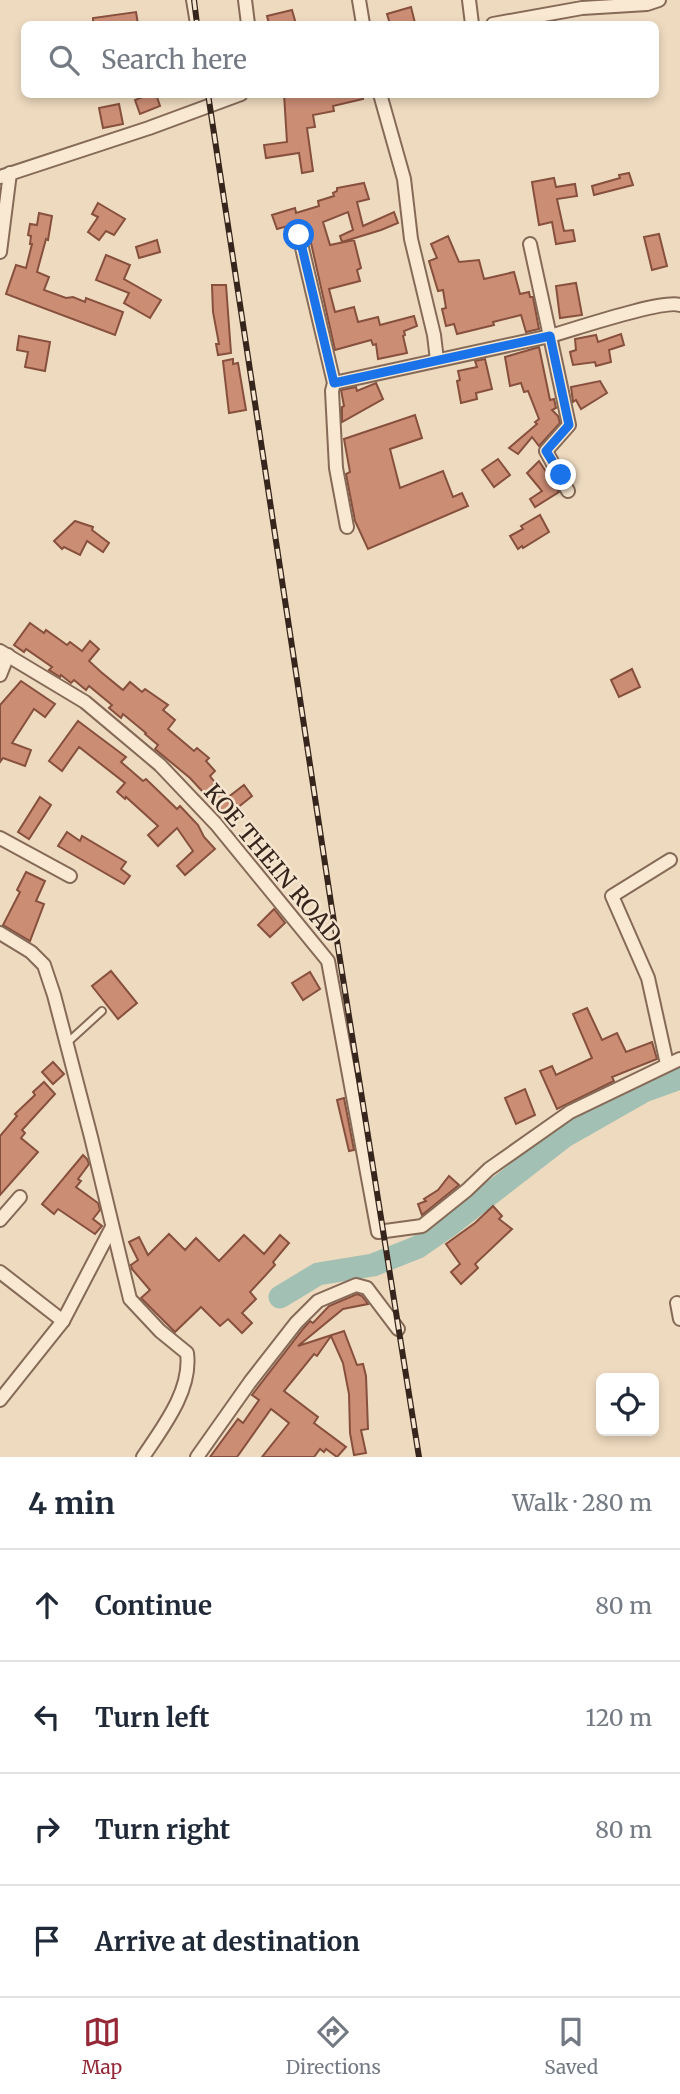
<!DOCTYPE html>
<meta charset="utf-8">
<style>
:root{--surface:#fff;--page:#f6f6f7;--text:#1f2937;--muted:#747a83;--line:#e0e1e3;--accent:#952837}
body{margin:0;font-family:Merriweather,serif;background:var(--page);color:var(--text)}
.controls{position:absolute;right:21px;bottom:21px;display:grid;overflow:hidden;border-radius:10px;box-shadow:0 4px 10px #0003}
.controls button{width:63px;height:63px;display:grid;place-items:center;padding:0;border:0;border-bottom:2px solid var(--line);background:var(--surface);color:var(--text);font:35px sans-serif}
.stop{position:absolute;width:21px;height:21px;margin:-16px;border:5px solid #1a73e8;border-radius:50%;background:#fff}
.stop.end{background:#1a73e8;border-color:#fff;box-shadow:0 2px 7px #0008}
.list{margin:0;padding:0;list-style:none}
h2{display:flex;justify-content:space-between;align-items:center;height:91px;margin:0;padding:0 28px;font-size:30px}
h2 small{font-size:23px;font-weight:400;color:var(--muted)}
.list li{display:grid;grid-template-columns:46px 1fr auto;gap:21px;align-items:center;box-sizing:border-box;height:112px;padding:0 28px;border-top:2px solid var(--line)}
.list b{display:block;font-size:26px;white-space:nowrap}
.list em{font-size:23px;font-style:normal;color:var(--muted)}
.icon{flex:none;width:38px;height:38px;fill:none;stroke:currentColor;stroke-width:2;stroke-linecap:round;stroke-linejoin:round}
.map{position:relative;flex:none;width:680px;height:1457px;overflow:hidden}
.search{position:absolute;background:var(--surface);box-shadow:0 4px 10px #0003;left:21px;right:21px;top:21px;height:77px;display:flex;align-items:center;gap:18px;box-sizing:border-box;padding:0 24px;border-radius:10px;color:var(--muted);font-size:26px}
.sheet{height:539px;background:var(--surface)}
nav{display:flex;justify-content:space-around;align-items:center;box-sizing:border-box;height:98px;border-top:2px solid var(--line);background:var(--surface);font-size:19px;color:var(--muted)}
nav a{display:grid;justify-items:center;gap:4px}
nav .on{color:var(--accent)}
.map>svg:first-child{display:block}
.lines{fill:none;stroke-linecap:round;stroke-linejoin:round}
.river{stroke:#a2c0b3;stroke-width:23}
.building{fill:#cc8d75;stroke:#86503d;stroke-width:2}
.service-casing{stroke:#866a58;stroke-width:10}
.minor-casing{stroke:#866a58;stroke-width:16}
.service{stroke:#f9e8d2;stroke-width:6}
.minor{stroke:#f9e8d2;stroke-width:12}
.rail-casing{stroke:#36251c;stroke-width:6}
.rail{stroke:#f5e5cf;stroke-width:3.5;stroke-dasharray:10;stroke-linecap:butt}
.route{stroke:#1a73e8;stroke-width:9}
.labels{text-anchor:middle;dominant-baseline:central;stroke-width:5;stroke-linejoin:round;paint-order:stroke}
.street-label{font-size:23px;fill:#36251c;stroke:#f5e5cf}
</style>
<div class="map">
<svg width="680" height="1457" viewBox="0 0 680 1457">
<rect width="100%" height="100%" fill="#eedabf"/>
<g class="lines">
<polyline class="river" points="280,1297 318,1274 373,1265 418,1247 451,1224 565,1136 644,1091 680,1078"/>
</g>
<g class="building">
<polygon points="411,7 415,23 390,24 387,14"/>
<polygon points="292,10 296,24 269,24 267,16"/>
<polygon points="136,12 138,24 93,24 93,18"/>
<polygon points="150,94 156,94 160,106 140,114 135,100"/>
<polygon points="284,94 363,94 363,99 333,106 334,111 313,115 315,127 307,128 313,171 302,173 299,153 266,158 264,145 287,142"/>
<polygon points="119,104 123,124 103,128 99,108"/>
<polygon points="629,173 633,185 594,195 592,186 620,178 619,175"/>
<polygon points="554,178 556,187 575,184 577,196 557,199 564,231 573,230 575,241 556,244 552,222 539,225 532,182"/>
<polygon points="364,183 369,199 357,202 363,226 394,212 398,223 381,230 342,242 340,236 353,230 348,212 323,222 330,245 354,240 361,268 357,270 360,281 329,289 335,312 354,307 358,322 378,317 380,325 414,316 417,326 404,331 405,335 403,336 407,353 378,359 376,344 373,345 371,340 335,350 307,225 289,230 288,226 277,229 272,215 295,208 296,213 319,206 318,201 334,196 333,193 337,191 337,188"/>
<polygon points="98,203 125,219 114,235 106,231 99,240 88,232 98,217 92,214"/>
<polygon points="39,213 52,216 48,240 46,239 37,272 49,277 44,290 66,298 73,297 85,302 86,298 123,312 115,335 6,294 16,265 26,268 32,244 30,244 31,236 28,235 30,224 37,225"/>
<polygon points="659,234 667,266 652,270 644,237"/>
<polygon points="448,236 459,262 479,260 484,279 514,272 520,294 529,292 530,297 533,297 539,329 526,332 521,315 493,322 494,325 457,334 454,324 446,326 442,309 446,308 443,290 438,291 429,261 437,258 431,244"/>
<polygon points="157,240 160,252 139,258 136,247"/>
<polygon points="106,255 130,265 124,279 161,300 150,318 124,303 129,293 96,280"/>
<polygon points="576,283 582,315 560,318 556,286"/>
<polygon points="212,285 226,285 231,353 218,355 216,344 219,344 213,312"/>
<polygon points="621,334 624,345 609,350 611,362 596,366 595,362 573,365 570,352 576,350 575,339 596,335 598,342"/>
<polygon points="19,336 50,342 45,371 25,367 28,352 17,350"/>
<polygon points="539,347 550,400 554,399 556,408 552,410 558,416 560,423 539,446 532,437 518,454 509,448 537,424 535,422 539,419 528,391 524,392 521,383 510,386 505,357"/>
<polygon points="233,359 233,364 238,363 246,410 229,413 223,361"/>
<polygon points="485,359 492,389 476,393 477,399 461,403 457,381 460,380 458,371 477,367 475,361"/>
<polygon points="600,381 607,393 581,409 576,400 573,402 571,387"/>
<polygon points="376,383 383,399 342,422 342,407 344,406 341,390 356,387 357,391"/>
<polygon points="415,415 422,438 390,449 400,488 443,471 453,497 462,493 468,506 368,549 355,521 346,474 350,472 344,439"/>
<polygon points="498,459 510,475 494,487 482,470"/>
<polygon points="539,461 559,492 535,507 530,499 542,491 527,473"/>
<polygon points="540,515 549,532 523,548 522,546 518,549 510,536 523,529 521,526"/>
<polygon points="75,521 93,527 92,530 109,543 103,552 87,541 80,555 64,547 62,549 54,541"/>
<polygon points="30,623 44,633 46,630 67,645 70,642 82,651 90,641 99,649 89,661 101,672 123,690 130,682 142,692 145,689 168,705 163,710 175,720 168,729 194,751 197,748 209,758 206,761 215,771 210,776 227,798 244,785 252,796 226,817 190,778 155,749 158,745 145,734 146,733 123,714 121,718 109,708 112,705 89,686 86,690 74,680 71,683 61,675 60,677 49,670 52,667 26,649 24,652 14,645"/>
<polygon points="632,669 640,687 619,697 611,680"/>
<polygon points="21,681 55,704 45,717 34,709 12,743 31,750 25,766 3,758 0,762 0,705"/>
<polygon points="78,721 126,757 121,762 143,781 146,779 177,809 180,806 198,825 204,837 215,849 185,875 177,866 193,851 177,828 158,846 148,835 158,826 126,797 125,799 117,792 125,783 79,747 62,771 49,761"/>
<polygon points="40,797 51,805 29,839 18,832"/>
<polygon points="67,832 80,841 82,836 126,862 121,869 130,876 124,884 58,846"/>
<polygon points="26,872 45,881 36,901 44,904 30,941 3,925 20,892 17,890"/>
<polygon points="274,909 285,923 270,937 258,925"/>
<polygon points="111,971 137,1003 118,1019 92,986"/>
<polygon points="310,972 320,989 303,1000 292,983"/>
<polygon points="587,1008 602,1040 617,1033 626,1052 652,1042 657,1059 612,1077 614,1081 557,1109 540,1071 552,1066 556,1075 592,1058 573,1014"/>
<polygon points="53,1062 64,1074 53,1084 42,1072"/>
<polygon points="44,1082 55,1094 22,1130 25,1133 21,1138 38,1152 0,1195 0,1136 17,1116 15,1114 35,1095 33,1092"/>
<polygon points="525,1089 535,1115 516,1124 505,1098"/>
<polygon points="344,1098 354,1150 349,1151 337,1100"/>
<polygon points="83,1155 87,1159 89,1164 78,1179 81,1181 76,1187 98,1203 100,1210 93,1219 102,1226 95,1234 58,1209 54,1214 42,1204"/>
<polygon points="449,1176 459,1185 422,1215 418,1204 426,1201 424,1199 438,1190"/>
<polygon points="493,1206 502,1216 499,1219 512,1229 475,1264 478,1268 461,1284 451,1272 460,1264 446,1244 475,1223"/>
<polygon points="169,1234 185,1250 196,1238 219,1261 244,1235 264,1254 280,1235 289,1243 273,1262 275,1265 250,1292 256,1299 242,1313 252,1323 242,1333 228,1319 220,1326 201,1307 175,1332 141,1298 150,1290 132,1269 131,1265 138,1260 129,1242 139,1237 148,1255"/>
<polygon points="357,1294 362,1296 368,1304 343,1309 298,1346 344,1331 357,1365 363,1364 366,1376 368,1429 361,1430 366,1453 354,1455 350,1433 349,1394 343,1363 331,1336 317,1356 314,1354 284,1391 318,1417 314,1423 346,1447 337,1457 326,1449 324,1452 320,1449 314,1457 262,1457 289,1423 271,1409 237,1457 210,1457 238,1419 243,1423 259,1400 252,1395 303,1329 310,1321 313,1323 329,1306"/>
</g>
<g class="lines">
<g class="service-casing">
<g id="service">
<polyline points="190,0 194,24"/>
<polyline points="68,1042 102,1011"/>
</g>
</g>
<g class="minor-casing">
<g id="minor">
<polyline points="245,0 248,24"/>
<polyline points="359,0 363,24"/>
<polyline points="469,0 472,24"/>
<polyline points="493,24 582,8 647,4 659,0"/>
<polyline points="380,94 404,179 411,239 434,335 437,360"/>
<polyline points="0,177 149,128 241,94"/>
<polyline points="299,235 334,383 332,391 336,468 347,527"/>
<path d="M530 244 550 336C572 330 663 299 680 305"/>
<polyline points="0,252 10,173"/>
<polyline points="334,383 550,336 569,425 546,451 568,491"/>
<polyline points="0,651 85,702 160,765 216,824 328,961 378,1232 422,1226 467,1190 489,1169 570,1112 680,1059"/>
<polyline points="0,675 8,655"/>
<polyline points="0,838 70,876"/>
<path d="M0 933 31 952 44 965 54 995 91 1137 130 1299 160 1331 187 1353C192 1390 163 1427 143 1457"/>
<polyline points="667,1064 648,978 612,896 670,860"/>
<polyline points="0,1220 20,1197"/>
<polyline points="0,1272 63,1321"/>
<polyline points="677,1303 680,1319"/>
<polyline points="0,1400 63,1321 112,1227"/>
<polyline points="197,1457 250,1382 296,1323 318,1301 356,1285 367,1288 398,1329"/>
</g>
</g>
<use href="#service" class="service"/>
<use href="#minor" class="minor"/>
<g class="rail-casing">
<g id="rail">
<polyline points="194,0 197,24"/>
<polyline points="208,94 331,903 419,1457"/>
</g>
</g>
<use href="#rail" class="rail"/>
</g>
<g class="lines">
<polyline class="route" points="299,235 334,383 550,336 569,425 546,451 561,475"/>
</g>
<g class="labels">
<g class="street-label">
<text transform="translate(273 863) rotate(50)">KOE THEIN ROAD</text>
</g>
</g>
</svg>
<div class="controls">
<button><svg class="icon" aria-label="locate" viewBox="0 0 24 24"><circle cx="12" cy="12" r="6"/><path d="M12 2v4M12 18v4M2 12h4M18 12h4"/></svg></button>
</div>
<div class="stop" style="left:299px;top:235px"></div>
<div class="stop end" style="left:561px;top:475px"></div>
<div class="search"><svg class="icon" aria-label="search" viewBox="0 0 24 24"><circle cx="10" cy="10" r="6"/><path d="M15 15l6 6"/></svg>Search here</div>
</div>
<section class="sheet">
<h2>4 min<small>Walk · 280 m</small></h2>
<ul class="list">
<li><svg class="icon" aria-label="ahead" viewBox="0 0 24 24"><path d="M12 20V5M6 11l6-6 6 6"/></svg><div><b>Continue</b></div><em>80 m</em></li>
<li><svg class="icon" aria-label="left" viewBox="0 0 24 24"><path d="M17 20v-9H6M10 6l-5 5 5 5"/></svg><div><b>Turn left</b></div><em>120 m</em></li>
<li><svg class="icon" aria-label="right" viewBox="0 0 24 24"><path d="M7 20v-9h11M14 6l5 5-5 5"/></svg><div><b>Turn right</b></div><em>80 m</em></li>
<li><svg class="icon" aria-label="arrive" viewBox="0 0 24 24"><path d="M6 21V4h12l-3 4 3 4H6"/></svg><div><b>Arrive at destination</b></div></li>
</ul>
</section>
<nav>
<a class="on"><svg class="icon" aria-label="map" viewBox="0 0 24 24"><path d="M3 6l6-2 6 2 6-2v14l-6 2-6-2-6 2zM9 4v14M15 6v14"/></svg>Map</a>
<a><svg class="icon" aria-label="directions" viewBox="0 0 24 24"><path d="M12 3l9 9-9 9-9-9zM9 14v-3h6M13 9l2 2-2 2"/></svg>Directions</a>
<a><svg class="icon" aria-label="saved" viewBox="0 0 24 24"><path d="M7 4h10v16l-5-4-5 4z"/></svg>Saved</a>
</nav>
